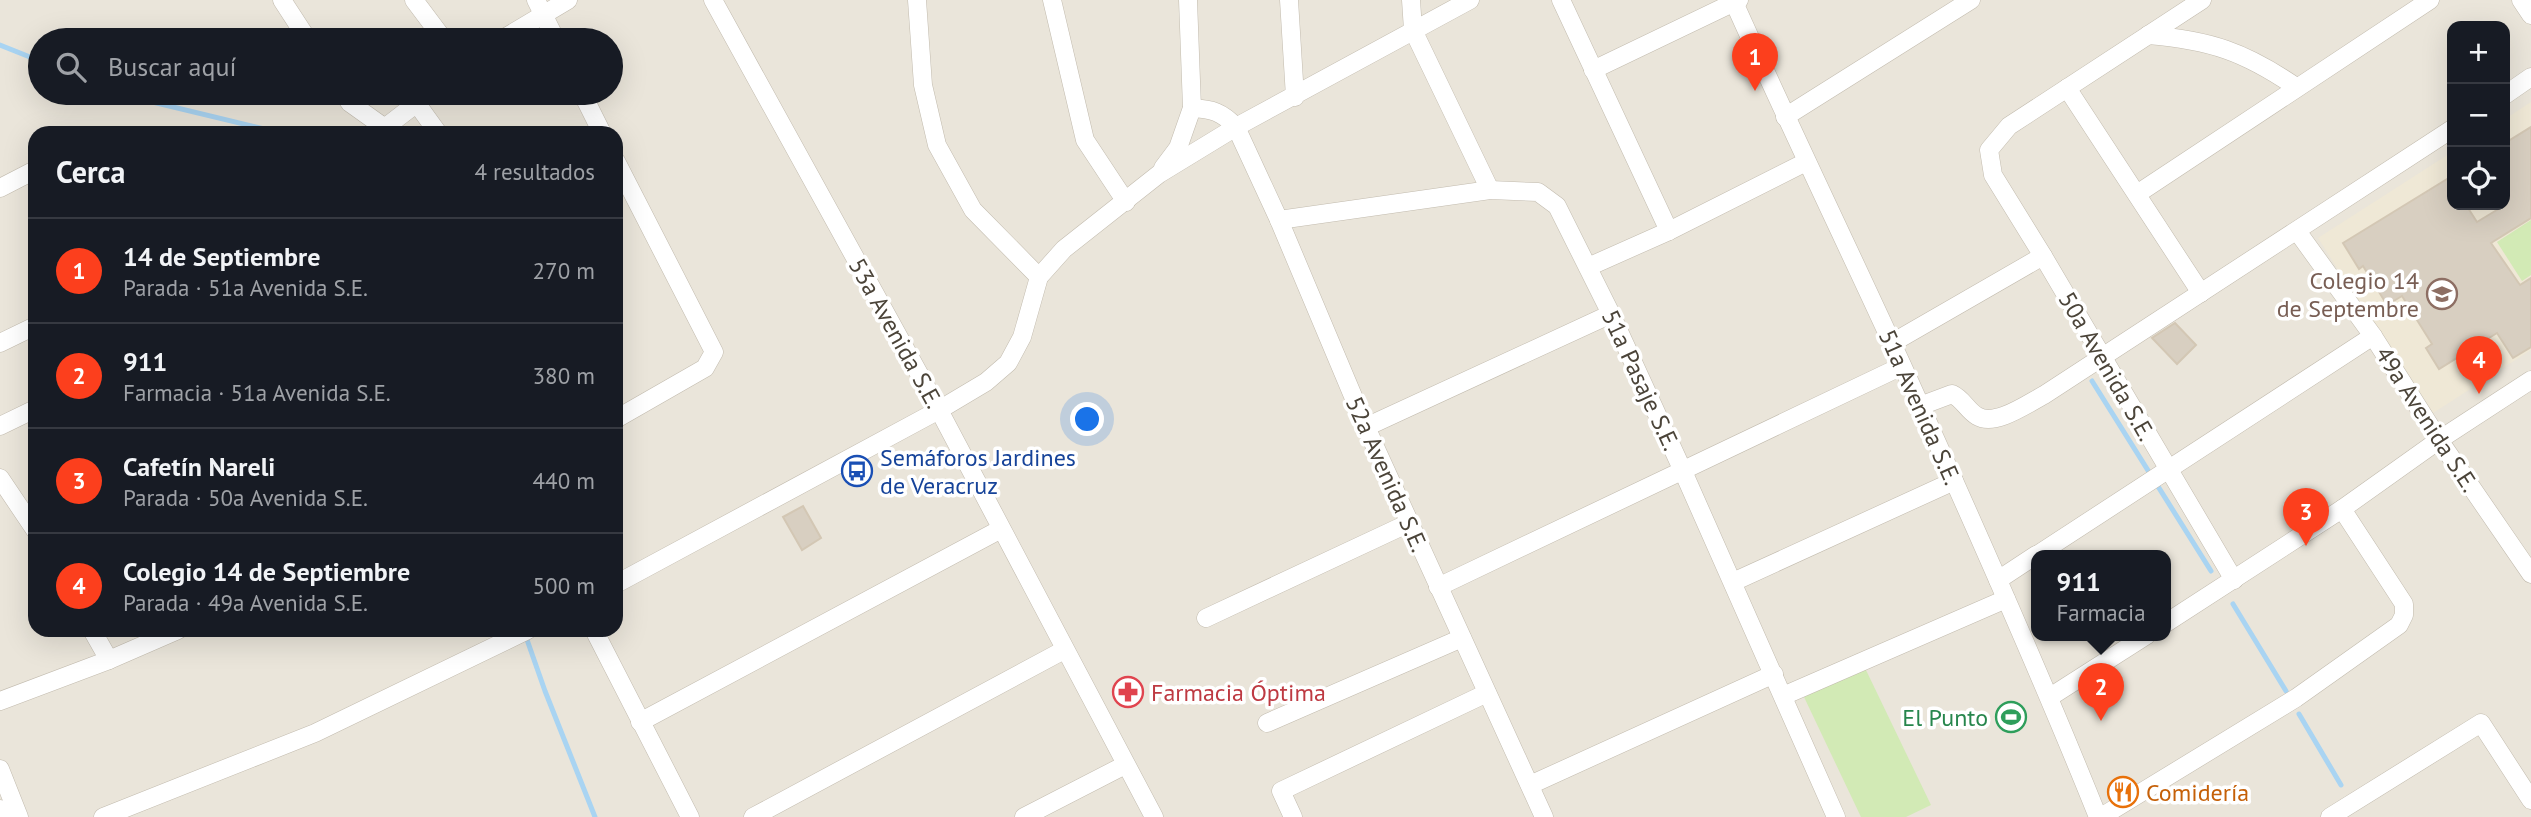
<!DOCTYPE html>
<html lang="es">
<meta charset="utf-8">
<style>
:root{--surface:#171b24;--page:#242831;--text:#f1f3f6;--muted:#9ea1a6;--line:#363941;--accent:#fc3f1d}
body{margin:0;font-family:"PT Sans",sans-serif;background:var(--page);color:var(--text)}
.controls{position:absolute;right:21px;top:21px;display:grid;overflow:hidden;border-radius:14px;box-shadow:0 7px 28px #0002}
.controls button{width:63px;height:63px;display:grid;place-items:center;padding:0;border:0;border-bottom:2px solid var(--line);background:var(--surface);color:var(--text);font:35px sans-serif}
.you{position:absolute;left:1088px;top:420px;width:24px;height:24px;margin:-18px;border:5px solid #fff;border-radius:50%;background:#1a73e8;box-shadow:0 0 0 10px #1a73e833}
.badge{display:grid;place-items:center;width:46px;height:46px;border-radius:50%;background:var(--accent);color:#fff;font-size:23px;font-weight:700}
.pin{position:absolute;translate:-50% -58px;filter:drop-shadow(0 2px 4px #0008)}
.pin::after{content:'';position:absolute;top:37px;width:24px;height:21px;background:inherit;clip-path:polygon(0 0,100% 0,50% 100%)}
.popup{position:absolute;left:2031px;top:550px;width:140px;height:91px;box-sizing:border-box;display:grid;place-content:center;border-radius:14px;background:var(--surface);filter:drop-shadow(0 2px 5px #0005);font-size:23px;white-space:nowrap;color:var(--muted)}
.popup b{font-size:26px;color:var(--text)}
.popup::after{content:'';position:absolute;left:50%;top:100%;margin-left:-14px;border:14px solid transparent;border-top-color:var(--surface)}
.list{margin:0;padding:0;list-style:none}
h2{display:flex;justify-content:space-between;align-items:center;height:91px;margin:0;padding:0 28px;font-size:30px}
h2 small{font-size:23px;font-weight:400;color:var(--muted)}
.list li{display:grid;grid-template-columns:46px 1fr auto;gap:21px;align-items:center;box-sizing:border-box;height:105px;padding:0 28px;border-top:2px solid var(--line)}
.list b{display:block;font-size:26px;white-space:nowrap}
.list p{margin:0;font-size:23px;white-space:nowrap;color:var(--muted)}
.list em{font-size:23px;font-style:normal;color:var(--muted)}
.icon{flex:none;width:38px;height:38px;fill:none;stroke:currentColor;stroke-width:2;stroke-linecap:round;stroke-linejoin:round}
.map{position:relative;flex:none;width:2531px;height:817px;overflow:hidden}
.search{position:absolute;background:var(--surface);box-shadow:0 7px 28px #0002;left:28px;top:28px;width:595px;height:77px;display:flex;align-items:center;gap:18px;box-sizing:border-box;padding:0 24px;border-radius:38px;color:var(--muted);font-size:26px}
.panel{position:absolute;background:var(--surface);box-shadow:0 7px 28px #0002;left:28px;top:126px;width:595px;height:511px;border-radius:21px}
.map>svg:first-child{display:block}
.residential{fill:#eae5da;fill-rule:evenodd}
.education{fill:#efe8d6}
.green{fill:#d2eab5}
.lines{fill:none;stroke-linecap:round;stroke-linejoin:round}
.stream{stroke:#a9d4f2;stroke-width:5}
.building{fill:#d8cfc1;stroke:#d3c7b4;stroke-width:2}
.minor-casing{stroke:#c2bbae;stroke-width:19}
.minor{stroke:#fff;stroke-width:18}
.labels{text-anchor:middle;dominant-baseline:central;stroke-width:7;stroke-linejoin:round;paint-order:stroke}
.education-label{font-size:24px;fill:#785e54;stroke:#fff;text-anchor:end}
.street-label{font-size:24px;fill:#4b4439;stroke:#fff}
.transit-label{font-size:24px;fill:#164399;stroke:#fff;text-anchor:start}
.health-label{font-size:24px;fill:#be3a42;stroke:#fff;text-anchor:start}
.leisure-label{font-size:24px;fill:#27864d;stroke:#fff;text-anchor:end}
.food-label{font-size:24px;fill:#c56008;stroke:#fff;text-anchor:start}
</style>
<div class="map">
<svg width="2531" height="817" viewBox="0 0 2531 817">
<rect width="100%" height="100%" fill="#f6f3ec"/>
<path class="residential" d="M0 0H2531V817H0ZM2452 26H2505V205H2452ZM40 40H611V93H40ZM35 133H616V630H35ZM2036 555H2166V635H2036Z"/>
<polygon class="education" points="2531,102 2531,350 2430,415 2318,238 2452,152 2452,205 2505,205 2505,119"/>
<g class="green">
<polygon points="2531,220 2531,275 2522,281 2497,242"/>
<polygon points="1865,668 1931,805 1906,817 1861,817 1804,697"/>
</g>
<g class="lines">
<g class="stream">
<polyline points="0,45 40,61"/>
<polyline points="124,93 140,99 281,133"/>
<polyline points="2092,381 2211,571"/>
<polyline points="2233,604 2286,691"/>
<polyline points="525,634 545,691 595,817"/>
<polyline points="2299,714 2341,785"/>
</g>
</g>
<g class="building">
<polygon points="2531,127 2531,218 2491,243 2520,285 2531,278 2531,347 2513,358 2497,333 2439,369 2426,348 2432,344 2402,296 2387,305 2363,266 2359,269 2343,243 2452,176 2452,205 2466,205 2477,222 2505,205 2505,143"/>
<polygon points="2175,323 2196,345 2177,364 2152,338"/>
<polygon points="803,506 821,538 802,550 783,517"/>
</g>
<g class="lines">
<g class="minor-casing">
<g id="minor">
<polyline points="282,0 308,40"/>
<polyline points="414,0 444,40"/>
<polyline points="536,0 556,40"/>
<polyline points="713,0 939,410 1154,817"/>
<polyline points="917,0 923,85 937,145 973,210 1039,277"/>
<polyline points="1052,0 1085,140 1126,202"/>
<polyline points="1289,0 1295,97"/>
<polyline points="1411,0 1413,30 1490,190"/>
<polyline points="1561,0 1669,231"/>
<path d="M1733 0C1788 123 1846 243 1902 365 1970 515 2037 665 2098 817"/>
<polyline points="2202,0 2009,126 1989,150 1993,175 2043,256 2234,580"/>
<polyline points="2521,0 2531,15"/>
<path d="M2148 35C2210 40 2245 52 2296 87"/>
<polyline points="501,40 568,0"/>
<polyline points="1593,70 1739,0"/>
<polyline points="2067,88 2201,293"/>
<polyline points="343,93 350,103 385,128"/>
<polyline points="582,93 602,133"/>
<polyline points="2505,95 2531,77"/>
<polyline points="417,104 438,133"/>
<path d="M1192 108C1212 109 1222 112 1236 127L1279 220 1366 427 1544 817"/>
<polyline points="1785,117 1971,0"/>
<polyline points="378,133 430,93"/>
<polyline points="616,161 714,352 705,368 616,419"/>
<polyline points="1163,168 1178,148 1192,108 1188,0"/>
<polyline points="0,188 35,170"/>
<polyline points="2137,194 2430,0"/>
<polyline points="1279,220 1490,190 1538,192 1557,206 1611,314 1682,469 1836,817"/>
<polyline points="2297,231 2373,336 2439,440 2531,574"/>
<polyline points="1588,267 1669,231 1806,162"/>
<polyline points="0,343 35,326"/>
<polyline points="1892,343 2043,256"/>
<path d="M1920 406 1952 394C1963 399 1967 410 1977 416 1995 427 2027 404 2044 395L2452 129"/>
<polyline points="0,426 35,409"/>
<polyline points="1366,427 1611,314"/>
<polyline points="0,478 35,530"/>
<polyline points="2037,555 2373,336"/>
<polyline points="1998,580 2036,555"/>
<polyline points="1733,582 1954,481"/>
<polyline points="616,584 939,410 986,382 1008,363 1022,337 1039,277 1064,249 1159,174 1236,127 1470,0"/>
<polyline points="1438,587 1902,366"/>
<polyline points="1206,618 1409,523"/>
<polyline points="2166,623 2342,509 2439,440 2531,380"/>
<polyline points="92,630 109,660"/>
<polyline points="594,630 690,817"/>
<polyline points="1783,696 2006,599"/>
<polyline points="2050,697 2147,635"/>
<polyline points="0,701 109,660 178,630"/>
<polyline points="640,722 1001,529"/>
<polyline points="1267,723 1462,638"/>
<polyline points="0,769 19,817"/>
<polyline points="1530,785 1774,674"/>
<polyline points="0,809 3,817"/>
<polyline points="103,817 315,733 528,630"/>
<polyline points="753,817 1064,650"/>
<polyline points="1024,817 1125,765"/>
<polyline points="1293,817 1281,791 1487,693"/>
<polyline points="2101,817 2296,698 2399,625 2404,615 2404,604 2342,509"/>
<polyline points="2330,817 2481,723 2531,800"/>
</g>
</g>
<use href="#minor" class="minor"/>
</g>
<defs>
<g id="school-ring" transform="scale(1.575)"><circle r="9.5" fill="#fff" stroke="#8d6e63" stroke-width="1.5"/><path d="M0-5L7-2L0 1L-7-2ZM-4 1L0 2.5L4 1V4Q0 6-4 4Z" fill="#8d6e63"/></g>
<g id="bus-ring" transform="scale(1.575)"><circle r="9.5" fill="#fff" stroke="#1a4fb4" stroke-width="1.5"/><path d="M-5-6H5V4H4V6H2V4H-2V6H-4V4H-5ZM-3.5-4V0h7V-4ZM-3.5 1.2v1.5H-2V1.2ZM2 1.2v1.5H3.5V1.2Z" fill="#1a4fb4"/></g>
<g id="pharmacy-ring" transform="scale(1.575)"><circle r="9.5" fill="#fff" stroke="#e0444e" stroke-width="1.5"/><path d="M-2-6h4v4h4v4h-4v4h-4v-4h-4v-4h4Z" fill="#e0444e"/></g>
<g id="stadium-ring" transform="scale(1.575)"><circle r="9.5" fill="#fff" stroke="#2e9e5b" stroke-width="1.5"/><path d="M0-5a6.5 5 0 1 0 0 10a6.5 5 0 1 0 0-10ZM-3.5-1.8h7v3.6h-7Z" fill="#2e9e5b"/></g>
<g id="restaurant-ring" transform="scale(1.575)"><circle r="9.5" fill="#fff" stroke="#e8710a" stroke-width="1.5"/><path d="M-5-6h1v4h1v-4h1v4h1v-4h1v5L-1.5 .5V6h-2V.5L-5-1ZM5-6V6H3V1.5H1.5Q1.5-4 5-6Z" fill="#e8710a"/></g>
</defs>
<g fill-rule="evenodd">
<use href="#school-ring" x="2442" y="294"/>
<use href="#bus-ring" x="857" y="471"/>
<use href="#pharmacy-ring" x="1128" y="692"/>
<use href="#stadium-ring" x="2011" y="717"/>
<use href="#restaurant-ring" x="2123" y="792"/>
</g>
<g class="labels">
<g class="education-label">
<text x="2419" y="280">Colegio 14<tspan x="2419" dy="28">de Septembre</tspan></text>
</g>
<g class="street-label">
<text transform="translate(896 333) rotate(61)">53a Avenida S.E.</text>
<text transform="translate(2107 366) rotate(60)">50a Avenida S.E.</text>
<text transform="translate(1641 380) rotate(65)">51a Pasaje S.E.</text>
<text transform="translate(1920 407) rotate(66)">51a Avenida S.E.</text>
<text transform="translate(2427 419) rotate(57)">49a Avenida S.E.</text>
<text transform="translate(1387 474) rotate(66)">52a Avenida S.E.</text>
</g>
<g class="transit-label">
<text x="880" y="457">Semáforos Jardines<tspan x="880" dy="28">de Veracruz</tspan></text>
</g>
<g class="health-label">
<text x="1151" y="692">Farmacia Óptima</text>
</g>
<g class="leisure-label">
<text x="1988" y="717">El Punto</text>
</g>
<g class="food-label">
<text x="2146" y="792">Comidería</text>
</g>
</g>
</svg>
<div class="controls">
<button>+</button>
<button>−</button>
<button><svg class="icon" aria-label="locate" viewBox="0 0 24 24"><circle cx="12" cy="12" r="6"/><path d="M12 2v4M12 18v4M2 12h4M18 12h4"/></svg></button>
</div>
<div class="you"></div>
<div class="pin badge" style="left:1755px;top:91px">1</div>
<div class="pin badge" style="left:2101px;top:721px">2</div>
<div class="popup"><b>911</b>Farmacia</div>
<div class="pin badge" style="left:2306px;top:546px">3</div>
<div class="pin badge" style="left:2479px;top:394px">4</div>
<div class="search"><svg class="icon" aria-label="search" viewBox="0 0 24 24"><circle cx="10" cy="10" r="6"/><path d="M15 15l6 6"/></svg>Buscar aquí</div>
<section class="panel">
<h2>Cerca<small>4 resultados</small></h2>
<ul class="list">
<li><span class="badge">1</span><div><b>14 de Septiembre</b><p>Parada · 51a Avenida S.E.</p></div><em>270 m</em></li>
<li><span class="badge">2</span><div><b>911</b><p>Farmacia · 51a Avenida S.E.</p></div><em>380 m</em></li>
<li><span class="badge">3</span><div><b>Cafetín Nareli</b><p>Parada · 50a Avenida S.E.</p></div><em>440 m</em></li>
<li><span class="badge">4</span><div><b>Colegio 14 de Septiembre</b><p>Parada · 49a Avenida S.E.</p></div><em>500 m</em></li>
</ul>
</section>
</div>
